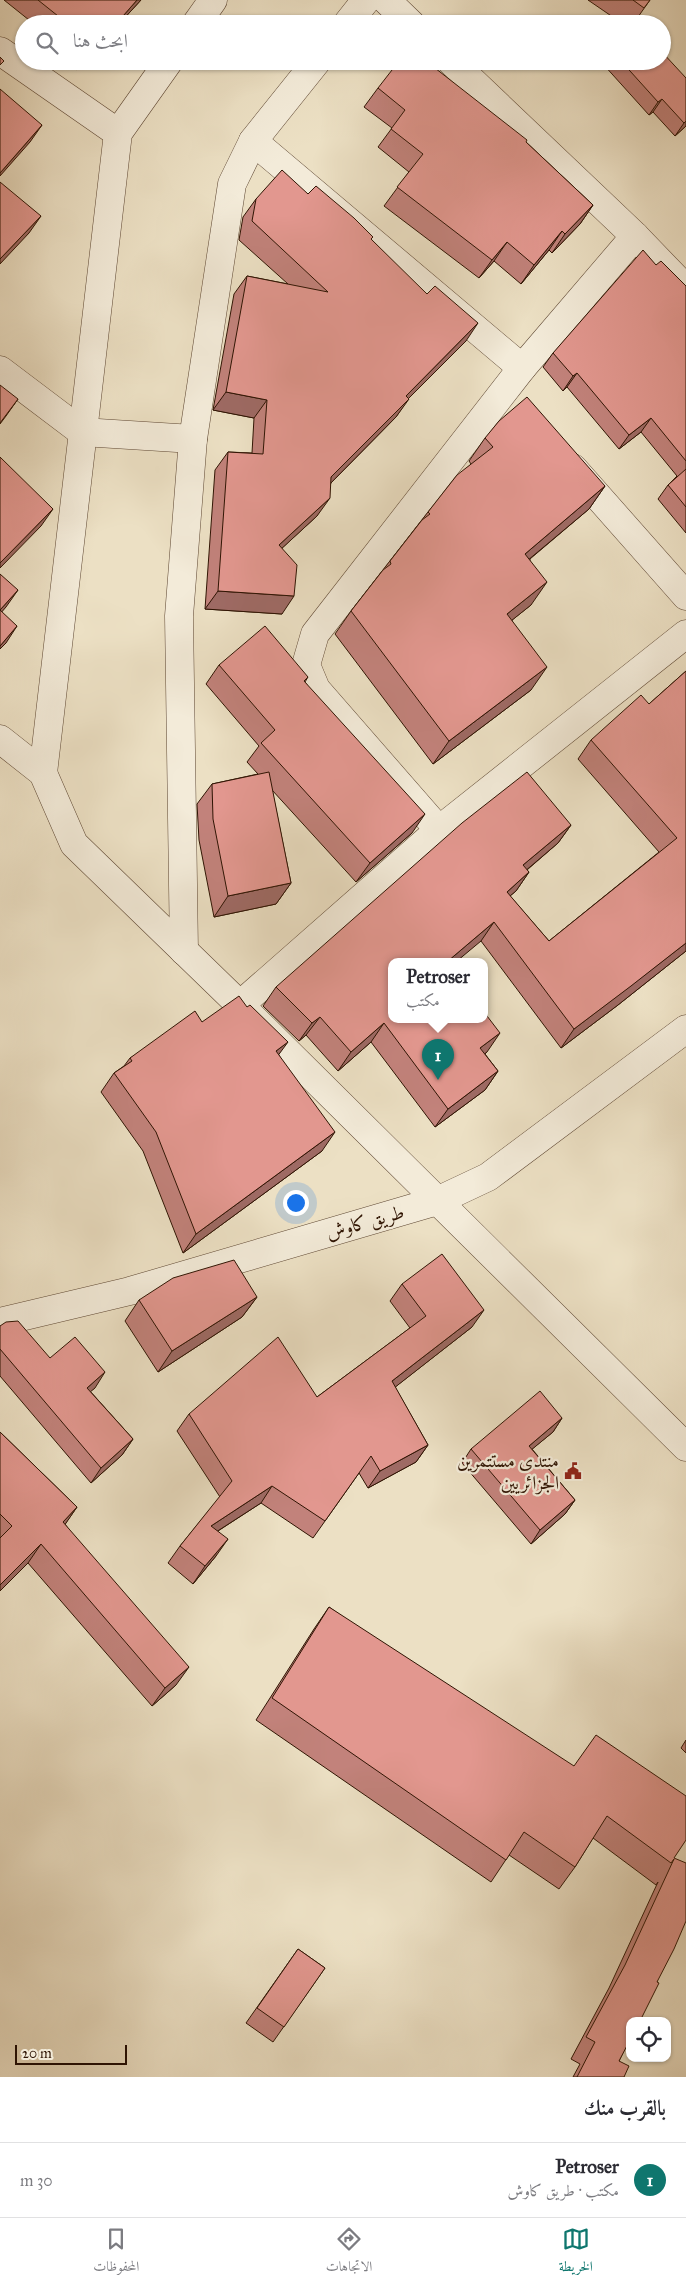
<!DOCTYPE html>
<html lang="ar">
<meta charset="utf-8">
<style>
:root{--surface:#fff;--page:#f2f2f3;--text:#2b2b33;--muted:#7c7c81;--line:#e1e1e2;--accent:#0f766e}
body{margin:0;font-family:"IM FELL Great Primer",Amiri,serif;background:var(--page);color:var(--text);direction:rtl}
.controls{position:absolute;right:15px;bottom:15px;display:grid;overflow:hidden;border-radius:10px;box-shadow:0 1px 4px #0004}
.controls button{width:45px;height:45px;display:grid;place-items:center;padding:0;border:0;border-bottom:1px solid var(--line);background:var(--surface);color:var(--text);font:25px sans-serif}
.scale{position:absolute;left:15px;bottom:12px;width:112px;box-sizing:border-box;padding-left:5px;border:2px solid #2f1403;border-top:0;font-size:14px;line-height:18px;white-space:nowrap;color:#2f1403;-webkit-text-stroke:4px #f3ebd9;paint-order:stroke}
.you{position:absolute;left:295px;top:1202px;width:18px;height:18px;margin:-12px;border:4px solid #fff;border-radius:50%;background:#1a73e8;box-shadow:0 0 0 8px #1a73e833}
.badge{display:grid;place-items:center;width:32px;height:32px;border-radius:50%;background:var(--accent);color:#fff;font-size:16px;font-weight:700}
.pin{position:absolute;translate:-50% -41px;filter:drop-shadow(0 1px 2px #0008)}
.pin::after{content:'';position:absolute;top:26px;width:18px;height:15px;background:inherit;clip-path:polygon(0 0,100% 0,50% 100%)}
.popup{position:absolute;left:388px;top:958px;width:100px;height:65px;box-sizing:border-box;display:grid;place-content:center;border-radius:10px;background:var(--surface);filter:drop-shadow(0 1px 4px #0005);font-size:16px;white-space:nowrap;color:var(--muted)}
.popup b{font-size:19px;color:var(--text)}
.popup::after{content:'';position:absolute;left:50%;top:100%;margin-left:-10px;border:10px solid transparent;border-top-color:var(--surface)}
.list{margin:0;padding:0;list-style:none}
h2{display:flex;justify-content:space-between;align-items:center;height:65px;margin:0;padding:0 20px;font-size:21px}
h2 small{font-size:16px;font-weight:400;color:var(--muted)}
.list li{display:grid;grid-template-columns:32px 1fr auto;gap:15px;align-items:center;box-sizing:border-box;height:75px;padding:0 20px;border-top:1px solid var(--line)}
.list b{display:block;font-size:19px;white-space:nowrap}
.list p{margin:0;font-size:16px;white-space:nowrap;color:var(--muted)}
.list em{font-size:16px;font-style:normal;color:var(--muted)}
.icon{flex:none;width:28px;height:28px;fill:none;stroke:currentColor;stroke-width:2;stroke-linecap:round;stroke-linejoin:round}
.map{position:relative;flex:none;width:686px;height:2077px;overflow:hidden;direction:ltr}
.search{position:absolute;background:var(--surface);box-shadow:0 1px 4px #0004;left:15px;right:15px;top:15px;height:55px;display:flex;align-items:center;gap:12px;box-sizing:border-box;padding:0 18px;border-radius:28px;color:var(--muted);font-size:19px}
.sheet{height:140px;background:var(--surface)}
nav{display:flex;justify-content:space-around;align-items:center;box-sizing:border-box;height:70px;border-top:1px solid var(--line);background:var(--surface);font-size:14px;color:var(--muted)}
nav a{display:grid;justify-items:center;gap:2px}
nav .on{color:var(--accent)}
.map>svg:first-child{display:block}
.lines{fill:none;stroke-linecap:round;stroke-linejoin:round}
.minor-casing{stroke:#5e4733;stroke-width:29}
.minor{stroke:#f3ebd9;stroke-width:28}
.wall{fill:#c2827b;stroke:#2f1403}
.shaded-wall{fill:#9e6a64;stroke:#2f1403}
.building{fill:#e2978f;stroke:#2f1403}
.labels{text-anchor:middle;dominant-baseline:central;stroke-width:4.5;stroke-linejoin:round;paint-order:stroke}
.street-label{font-size:19px;fill:#2f1403;stroke:#f3ebd9}
.poi-label{font-size:19px;fill:#2f1403;stroke:#f3ebd9;text-anchor:end}
</style>
<div class="map">
<svg width="686" height="2077" viewBox="0 0 686 2077">
<rect width="100%" height="100%" fill="#ece0c4"/>
<filter id="stains"><feTurbulence type="fractalNoise" baseFrequency=".004" numOctaves="4"/><feColorMatrix values="0 0 0 0 .2 0 0 0 0 .09 0 0 0 0 .02 0 0 0 .5 -.17"/></filter>
<radialGradient id="worn" r=".72"><stop offset=".6" stop-color="#630" stop-opacity="0"/><stop offset="1" stop-color="#630" stop-opacity=".3"/></radialGradient>
<g class="lines">
<g class="minor-casing">
<g id="minor">
<polyline points="386,0 411,24"/>
<polyline points="196,24 213,0"/>
<polyline points="347,24 366,0"/>
<polyline points="0,51 118,133"/>
<polyline points="451,61 635,236 686,289"/>
<polyline points="253,141 522,368"/>
<polyline points="0,370 82,432 193,439"/>
<polyline points="573,468 686,596"/>
<polyline points="0,739 43,773 74,844 240,1005 686,1447"/>
<polyline points="43,773 118,133 169,61"/>
<polyline points="439,830 316,689 306,665 315,634 522,368 635,236"/>
<polyline points="184,951 179,616 193,439 232,184 253,141 317,61"/>
<polyline points="240,1005 439,830 686,634"/>
<polyline points="0,1322 130,1291 437,1201 488,1177 686,1029"/>
</g>
</g>
<use href="#minor" class="minor"/>
</g>
<g class="wall">
<polygon points="4,0 141,0 119,24 34,24"/>
<polygon points="588,0 650,0 633,24 623,24"/>
<polygon points="67,61 85,61 77,70"/>
<polygon points="604,61 662,61 686,78 686,126 675,136 653,112 649,115 603,64"/>
<polygon points="378,88 526,142 593,205 580,224 552,253 549,250 521,284 494,261 479,278 384,206 409,172 378,147 392,128 364,107"/>
<polygon points="308,194 373,237 371,239 466,341 408,399 396,417 331,483 317,516 282,548 282,614 205,609 215,470 228,452 252,453 254,418 213,410 234,294 247,276 288,284 239,240 243,217 256,199"/>
<polygon points="685,286 686,286 686,533 658,499 668,485 677,476 641,432 619,449 567,387 563,391 543,367 553,353"/>
<polygon points="485,438 605,486 589,509 530,559 531,605 512,620 531,690 433,764 335,634 351,611 428,512 471,464 469,461"/>
<polygon points="219,665 308,677 305,682 412,833 356,882 272,790 291,883 276,904 214,917 199,840 197,804 212,784 258,774 247,762 259,746 206,684"/>
<polygon points="686,671 686,951 618,1005 561,1048 481,941 392,961 487,1052 485,1054 498,1071 485,1090 435,1127 371,1042 338,1071 306,1035 299,1041 263,1006 276,987 571,825 558,843 527,870 529,872 516,891 510,896 549,941 659,852 578,759 591,740 649,704"/>
<polygon points="202,1022 279,1055 322,1151 183,1253 143,1151 101,1092 114,1073 124,1066 130,1058"/>
<polygon points="402,1284 472,1327 395,1387 428,1445 416,1462 368,1488 359,1473 313,1538 261,1503 218,1531 216,1556 193,1584 168,1563 180,1546 220,1497 177,1431 189,1414 317,1397 410,1328 390,1301"/>
<polygon points="257,1297 242,1317 158,1372 125,1321 139,1300"/>
<polygon points="0,1326 95,1388 90,1391 133,1439 122,1455 91,1483 0,1376"/>
<polygon points="562,1418 553,1432 532,1449 575,1500 565,1514 531,1544 462,1463 471,1449"/>
<polygon points="0,1432 77,1507 65,1524 176,1685 152,1706 28,1563 0,1591"/>
<polygon points="329,1607 674,1858 657,1982 619,2061 624,2077 573,2077 580,2064 571,2059 609,1988 658,1882 656,1885 593,1838 575,1867 559,1889 509,1855 491,1882 256,1720 314,1629"/>
<polygon points="686,1740 686,1753 681,1748"/>
<polygon points="298,1949 325,1968 273,2042 246,2023"/>
</g>
<g class="shaded-wall">
<polygon points="137,0 141,0 119,24 116,24"/>
<polygon points="83,61 85,61 77,70"/>
<polygon points="662,99 653,112 649,115 658,102"/>
<polygon points="686,121 686,126 675,136 684,123"/>
<polygon points="42,125 30,142 0,176 0,173"/>
<polygon points="593,205 580,224 552,253 565,234"/>
<polygon points="41,216 29,233 0,264 0,259"/>
<polygon points="562,231 549,250 521,284 534,265"/>
<polygon points="507,242 494,261 479,278 492,260"/>
<polygon points="478,323 466,341 393,414 406,396"/>
<polygon points="577,373 567,387 563,391 573,376"/>
<polygon points="226,392 267,400 254,418 213,410"/>
<polygon points="18,399 6,416 0,424 0,423"/>
<polygon points="409,399 396,417 319,495 331,477"/>
<polygon points="651,418 641,432 619,449 629,435"/>
<polygon points="605,486 589,509 509,576 525,554"/>
<polygon points="330,498 317,516 266,563 279,545"/>
<polygon points="53,509 41,526 0,568 0,563"/>
<polygon points="547,582 531,605 491,637 507,614"/>
<polygon points="18,590 6,607 0,614 0,610"/>
<polygon points="218,591 294,596 282,614 205,609"/>
<polygon points="17,626 6,643 0,649 0,646"/>
<polygon points="547,667 531,690 433,764 449,741"/>
<polygon points="425,814 412,833 356,882 370,863"/>
<polygon points="571,825 558,843 510,884 523,865"/>
<polygon points="529,872 516,891 493,910 507,892"/>
<polygon points="291,883 276,904 214,917 228,896"/>
<polygon points="494,922 481,941 457,961 448,961"/>
<polygon points="686,943 686,951 618,1005 561,1048 574,1029"/>
<polygon points="320,1017 306,1035 299,1041 312,1023"/>
<polygon points="384,1023 371,1042 338,1071 351,1052"/>
<polygon points="500,1033 487,1052 467,1067 480,1048"/>
<polygon points="288,1042 274,1061 276,1051"/>
<polygon points="498,1071 485,1090 435,1127 448,1109"/>
<polygon points="335,1132 322,1151 183,1253 196,1234"/>
<polygon points="257,1297 242,1317 158,1372 172,1351"/>
<polygon points="484,1310 472,1327 380,1399 392,1381"/>
<polygon points="105,1372 95,1388 77,1403 87,1388"/>
<polygon points="562,1418 553,1432 519,1460 529,1446"/>
<polygon points="133,1439 122,1455 91,1483 101,1468"/>
<polygon points="428,1445 416,1462 368,1488 380,1471"/>
<polygon points="272,1486 261,1503 199,1543 211,1526"/>
<polygon points="575,1500 565,1514 531,1544 540,1530"/>
<polygon points="77,1507 64,1526 63,1522"/>
<polygon points="228,1539 216,1556 193,1584 205,1566"/>
<polygon points="41,1544 28,1563 0,1591 0,1585"/>
<polygon points="189,1667 176,1685 152,1706 165,1688"/>
</g>
<g class="building">
<polygon points="38,0 137,0 116,24 56,24 53,21 58,16"/>
<polygon points="633,0 650,0 644,8"/>
<polygon points="662,52 686,78 686,121 684,123 662,99 658,102 621,61 662,61"/>
<polygon points="0,57 4,61 0,65"/>
<polygon points="399,61 426,61 527,140 526,142 593,205 565,234 562,231 534,265 507,242 492,260 397,187 423,154 391,129 405,110 378,88"/>
<polygon points="0,89 42,125 0,173"/>
<polygon points="282,170 308,194 316,186 354,218 373,237 371,239 427,294 435,286 478,323 406,396 409,399 331,477 330,498 279,545 297,565 294,596 218,591 228,452 263,454 267,400 226,392 247,276 328,292 252,221 256,199"/>
<polygon points="0,182 41,216 0,259"/>
<polygon points="643,250 656,265 661,261 686,286 686,461 651,418 629,435 577,373 573,376 553,353"/>
<polygon points="0,385 18,399 0,423"/>
<polygon points="527,397 605,486 525,554 547,582 507,614 547,667 449,741 351,611 383,570 391,564 390,561 422,520 430,514 428,512 457,475 493,447 485,438 499,421"/>
<polygon points="0,457 53,509 0,563"/>
<polygon points="686,469 686,507 668,485"/>
<polygon points="0,574 18,590 0,610"/>
<polygon points="0,610 17,626 0,646"/>
<polygon points="265,626 308,677 304,681 425,814 370,863 261,743 275,730 219,665"/>
<polygon points="686,671 686,943 631,986 574,1029 494,922 448,961 392,961 392,1019 484,1019 484,1012 500,1033 480,1048 498,1071 448,1109 384,1023 351,1052 320,1017 312,1023 276,987 462,823 527,772 571,825 523,865 529,872 507,892 549,941 677,838 591,740 641,695 649,704"/>
<polygon points="269,772 291,883 228,896 213,819 212,784"/>
<polygon points="239,996 247,1007 250,1005 288,1042 276,1051 335,1132 196,1234 156,1132 114,1073 132,1061 130,1058 195,1011 202,1022"/>
<polygon points="442,1254 484,1310 392,1381 428,1445 380,1471 371,1456 325,1521 272,1486 211,1526 228,1539 205,1566 180,1546 232,1481 189,1414 278,1337 317,1397 426,1316 402,1284"/>
<polygon points="234,1260 257,1297 172,1351 139,1300 173,1278"/>
<polygon points="18,1321 50,1358 75,1337 105,1372 87,1388 133,1439 101,1468 0,1349 0,1326 6,1322"/>
<polygon points="540,1391 562,1418 529,1446 575,1500 540,1530 471,1449"/>
<polygon points="0,1432 77,1507 63,1522 189,1667 165,1688 41,1544 0,1585 0,1538 12,1526 0,1514"/>
<polygon points="329,1607 574,1766 596,1735 686,1796 686,1840 674,1858 686,1863 686,1921 674,1949 657,1982 659,1983 640,2021 630,2021 630,2040 619,2061 629,2066 624,2077 577,2077 595,2042 586,2037 625,1965 674,1859 671,1863 607,1816 575,1867 524,1832 506,1860 272,1698"/>
<polygon points="298,1949 325,1968 284,2027 257,2008"/>
</g>
<defs>
<g id="civic-bare" transform="scale(1.35)"><path d="M-.6-6.5H3V-4.5H.6V-3L4-1V1h2V6H-6V1h2V-1L-.6-3ZM-1.2 2.5V6h2.4V2.5Z" fill="#8f2418" stroke="#f3ebd9" stroke-width="2.5" paint-order="stroke"/></g>
</defs>
<g fill-rule="evenodd">
<use href="#civic-bare" x="573" y="1471"/>
</g>
<g class="labels">
<g class="street-label">
<text transform="translate(365 1222) rotate(-16)">طريق كاوش</text>
</g>
<g class="poi-label">
<text x="559" y="1460">منتدى مستتمرين<tspan x="559" dy="22">الجزائريين</tspan></text>
</g>
</g>
<rect width="100%" height="100%" filter="url(#stains)"/>
<rect width="100%" height="100%" fill="url(#worn)"/>
</svg>
<div class="controls">
<button><svg class="icon" aria-label="locate" viewBox="0 0 24 24"><circle cx="12" cy="12" r="6"/><path d="M12 2v4M12 18v4M2 12h4M18 12h4"/></svg></button>
</div>
<div class="scale">20 m</div>
<div class="you"></div>
<div class="pin badge" style="left:438px;top:1080px">1</div>
<div class="popup"><b>Petroser</b>مكتب</div>
<div class="search"><svg class="icon" aria-label="search" viewBox="0 0 24 24"><circle cx="10" cy="10" r="6"/><path d="M15 15l6 6"/></svg>ابحث هنا</div>
</div>
<section class="sheet">
<h2>بالقرب منك<small></small></h2>
<ul class="list">
<li><span class="badge">1</span><div><b>Petroser</b><p>مكتب · طريق كاوش</p></div><em>30 m</em></li>
</ul>
</section>
<nav>
<a class="on"><svg class="icon" aria-label="map" viewBox="0 0 24 24"><path d="M3 6l6-2 6 2 6-2v14l-6 2-6-2-6 2zM9 4v14M15 6v14"/></svg>الخريطة</a>
<a><svg class="icon" aria-label="directions" viewBox="0 0 24 24"><path d="M12 3l9 9-9 9-9-9zM9 14v-3h6M13 9l2 2-2 2"/></svg>الاتجاهات</a>
<a><svg class="icon" aria-label="saved" viewBox="0 0 24 24"><path d="M7 4h10v16l-5-4-5 4z"/></svg>المحفوظات</a>
</nav>
